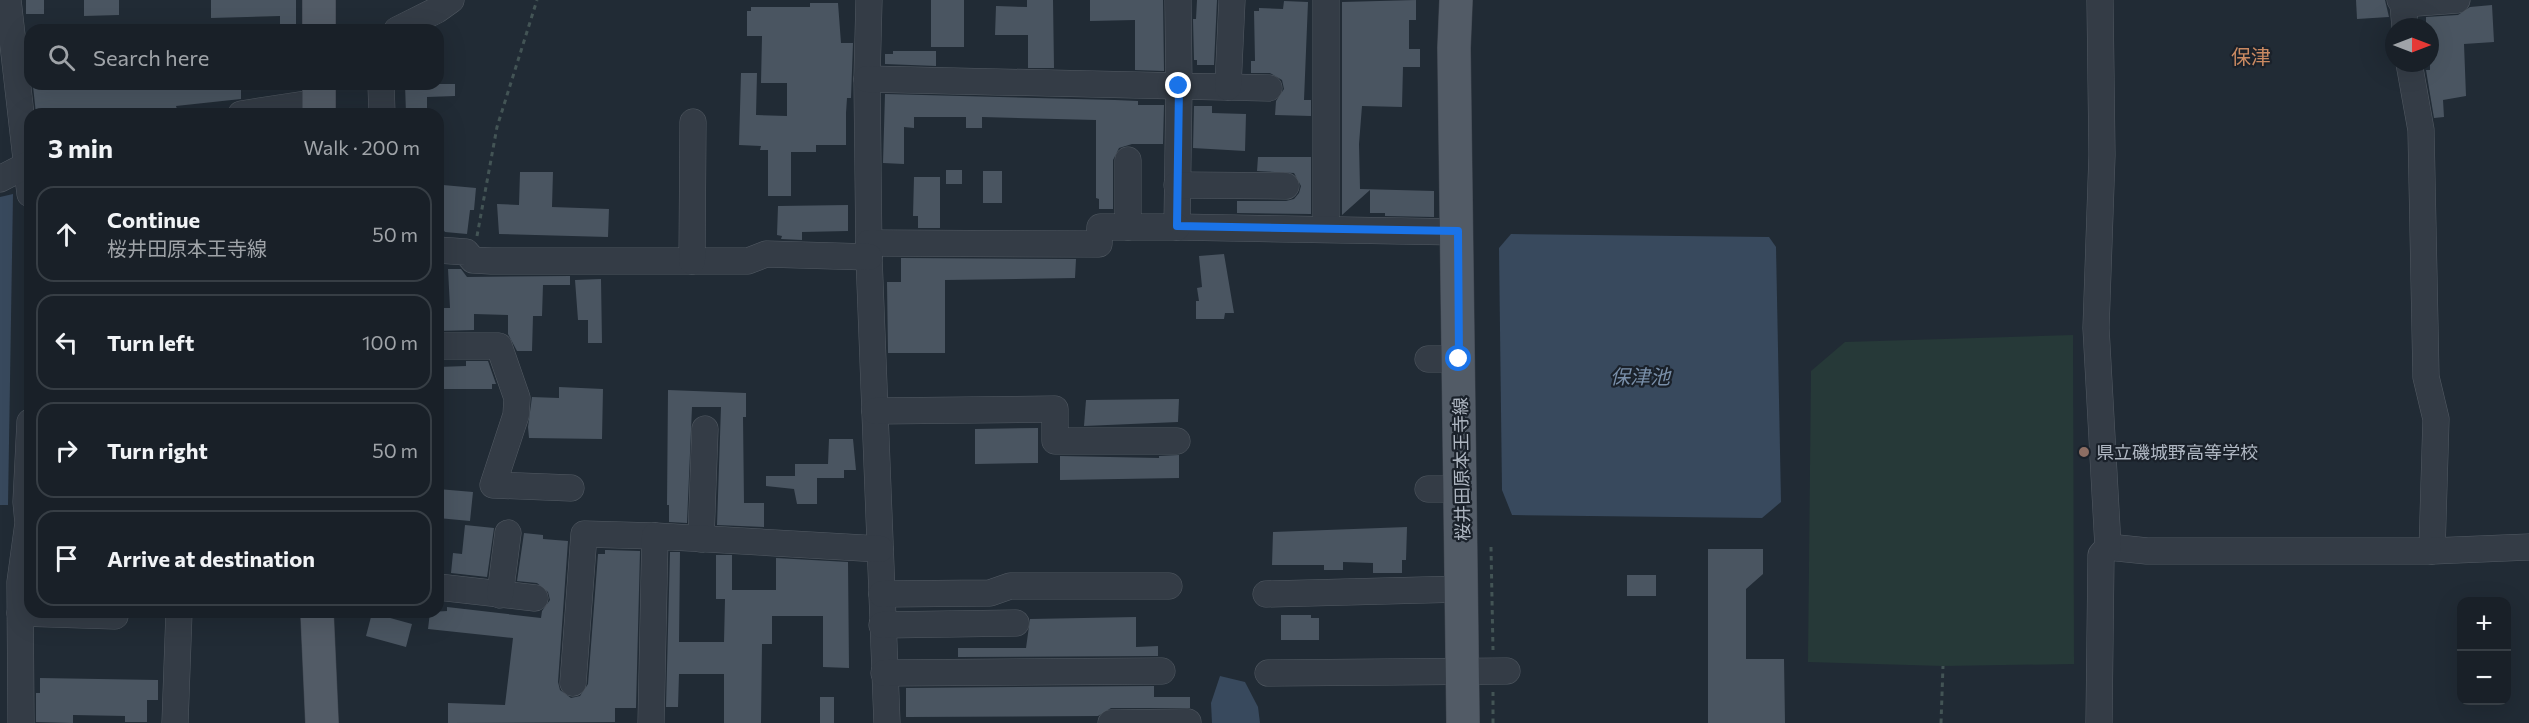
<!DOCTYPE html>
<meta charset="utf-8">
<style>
:root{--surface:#192028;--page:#222830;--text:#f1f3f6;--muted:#9fa3a8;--line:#373e45}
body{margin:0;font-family:Commissioner,"Noto Sans JP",sans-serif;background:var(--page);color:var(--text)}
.controls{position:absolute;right:18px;bottom:18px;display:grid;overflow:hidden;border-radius:12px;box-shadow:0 6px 24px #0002}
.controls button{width:54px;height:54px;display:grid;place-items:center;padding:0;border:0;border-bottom:2px solid var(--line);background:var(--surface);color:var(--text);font:30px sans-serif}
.compass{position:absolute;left:2385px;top:18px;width:54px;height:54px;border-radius:50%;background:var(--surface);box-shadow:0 6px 24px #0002;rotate:90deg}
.stop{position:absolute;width:18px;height:18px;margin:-14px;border:4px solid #1a73e8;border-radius:50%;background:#fff}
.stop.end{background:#1a73e8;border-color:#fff;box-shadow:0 2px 6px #0008}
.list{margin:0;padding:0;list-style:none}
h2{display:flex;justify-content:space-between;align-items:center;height:78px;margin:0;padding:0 24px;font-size:26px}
h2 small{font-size:20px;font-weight:400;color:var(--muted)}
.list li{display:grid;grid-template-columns:39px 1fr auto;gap:18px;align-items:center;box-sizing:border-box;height:96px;margin:0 12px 12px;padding:0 12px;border:2px solid var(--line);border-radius:18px}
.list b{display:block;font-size:22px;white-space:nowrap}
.list p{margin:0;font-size:20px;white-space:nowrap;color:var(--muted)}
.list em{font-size:20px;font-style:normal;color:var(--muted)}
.icon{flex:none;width:33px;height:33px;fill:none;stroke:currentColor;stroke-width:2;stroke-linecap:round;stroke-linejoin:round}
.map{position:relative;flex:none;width:2529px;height:723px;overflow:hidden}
.search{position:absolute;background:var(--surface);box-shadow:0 6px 24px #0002;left:24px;top:24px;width:420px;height:66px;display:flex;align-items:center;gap:15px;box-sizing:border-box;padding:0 21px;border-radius:18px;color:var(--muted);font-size:22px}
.panel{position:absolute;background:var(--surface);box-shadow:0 6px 24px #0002;left:24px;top:108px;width:420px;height:510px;border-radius:18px}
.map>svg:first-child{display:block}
.green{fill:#263938}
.water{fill:#38495d}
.building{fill:#4a5561}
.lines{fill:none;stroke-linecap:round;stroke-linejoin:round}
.minor-casing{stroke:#525a63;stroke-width:27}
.major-casing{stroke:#3e454f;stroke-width:34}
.path{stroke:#435455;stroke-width:3;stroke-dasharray:4.5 4.5;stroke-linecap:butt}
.minor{stroke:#343c46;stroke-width:26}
.major{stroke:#525b66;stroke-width:33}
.route{stroke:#1a73e8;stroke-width:8}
.education-dot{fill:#8d6e63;stroke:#1a212a;stroke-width:2}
.labels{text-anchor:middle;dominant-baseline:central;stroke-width:4.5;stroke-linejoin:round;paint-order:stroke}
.poi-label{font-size:18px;fill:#afb7c2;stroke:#1a212a;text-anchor:start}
.street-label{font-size:18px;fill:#afb7c2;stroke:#1a212a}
.neighbourhood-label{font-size:20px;fill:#ca8a62;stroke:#1a212a}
.water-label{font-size:20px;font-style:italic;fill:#798fa9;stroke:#1a212a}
</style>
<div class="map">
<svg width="2529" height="723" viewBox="0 0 2529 723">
<rect width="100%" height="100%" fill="#212b35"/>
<polygon class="green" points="2073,335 2074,664 1943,666 1808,662 1811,371 1845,342"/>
<g class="water">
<polygon points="13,194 8,505 0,505 0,197"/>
<polygon points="1511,234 1769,237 1776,247 1781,502 1762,518 1512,515 1502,490 1499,248"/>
<polygon points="1220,676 1245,682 1258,707 1260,723 1212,723 1211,703"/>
</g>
<g class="building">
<rect x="26" y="0" width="18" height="14"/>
<polygon points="84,0 119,0 119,15 84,16"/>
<polygon points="211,0 296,0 296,26 280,26 280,16 211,18"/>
<rect x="931" y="0" width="33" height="47"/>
<polygon points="1027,0 1053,0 1054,68 1028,68 1028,35 995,35 996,6 1027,7"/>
<polygon points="1090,0 1163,0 1164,71 1135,70 1135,20 1090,21"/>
<polygon points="1197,0 1217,0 1214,65 1197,65 1197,60 1194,60 1193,19 1196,19"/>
<polygon points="1416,0 1416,20 1409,20 1409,49 1420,49 1420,67 1403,67 1402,107 1362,106 1359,144 1360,189 1434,191 1434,217 1385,216 1385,213 1370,213 1370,190 1342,215 1342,2"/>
<polygon points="2356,0 2385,0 2389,17 2357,19"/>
<polygon points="1284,1 1308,2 1304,100 1311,100 1311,116 1275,115 1276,101 1284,89 1282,80 1270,73 1251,73 1251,61 1255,61 1254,11 1259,11 1259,8 1283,9"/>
<polygon points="810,3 838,3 841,43 853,43 851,98 847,98 846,113 846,145 816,145 816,152 791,152 791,196 768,196 768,150 760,150 761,146 739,145 741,73 757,73 756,115 787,116 787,83 761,83 762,36 747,36 747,11 751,11 751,7 810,7"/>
<polygon points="2492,5 2494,42 2464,44 2466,96 2443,100 2444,117 2434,118 2426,70 2430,70 2430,27 2426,27 2426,17 2458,15 2470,7"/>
<polygon points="893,51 936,51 936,66 885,64 885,54 893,54"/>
<polygon points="55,84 55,89 142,84 142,87 241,84 241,99 176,106 177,109 139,114 36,114 33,86"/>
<polygon points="405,84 455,84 455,96 427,97 427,114 406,114"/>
<polygon points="885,94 1115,100 1138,101 1138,105 1164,105 1163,144 1132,144 1119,148 1113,160 1113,209 1099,209 1099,199 1096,198 1096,120 982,117 982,128 966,128 966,117 914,117 914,128 904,127 904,164 883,163"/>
<polygon points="1194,106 1212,106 1212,113 1246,114 1245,151 1193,148"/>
<polygon points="1258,157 1311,157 1311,214 1237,213 1237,201 1286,201 1294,199 1299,193 1301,186 1294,173 1257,171"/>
<rect x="946" y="170" width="16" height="14"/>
<rect x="983" y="171" width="19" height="32"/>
<polygon points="520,172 553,172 552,207 609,209 608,237 499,234 497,204 519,205"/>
<polygon points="914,177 940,177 940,228 918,228 918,216 913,216"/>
<polygon points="443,185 476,188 474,210 470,210 467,234 445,232 442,228 443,216 440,215"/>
<polygon points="848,205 848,231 802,232 802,240 781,239 782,236 777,235 778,206"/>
<polygon points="1224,254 1234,313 1225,313 1224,319 1196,319 1196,301 1199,301 1197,288 1202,287 1199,256"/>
<polygon points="901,258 1076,259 1075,278 945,280 945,353 888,353 887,282 901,282"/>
<polygon points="448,269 461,269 467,277 570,276 570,285 543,285 542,316 533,316 532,351 517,351 508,334 508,315 474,314 474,330 438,331 438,308 450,308"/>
<polygon points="601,279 602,343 588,343 588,320 578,320 575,280"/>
<polygon points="466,361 488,361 496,384 492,384 492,389 438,389 438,367 466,366"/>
<polygon points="559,387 603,389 602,439 529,438 528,427 532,397 559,398"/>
<polygon points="668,390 746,393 746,417 743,417 744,503 764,503 764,527 717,525 721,407 692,407 687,523 669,522 669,505 667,505"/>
<polygon points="1179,399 1178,422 1084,426 1086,400"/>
<polygon points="1038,428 1038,463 975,464 975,429"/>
<polygon points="829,439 853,439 856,470 844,470 844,478 817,478 817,504 797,504 794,489 766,486 766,476 795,476 795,464 828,464"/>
<polygon points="1179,455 1179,478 1060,480 1060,456 1159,458 1159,456"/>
<polygon points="438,489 473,492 470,521 438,518"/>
<polygon points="465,525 494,528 487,577 451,573 453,553 462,554"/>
<polygon points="1407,527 1406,560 1402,560 1402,573 1373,573 1373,563 1343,562 1343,570 1324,570 1324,565 1272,565 1273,532"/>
<polygon points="524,533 543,535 543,539 568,541 558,682 560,690 571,698 580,696 588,684 598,554 605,554 605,550 608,550 640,551 636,708 615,708 615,722 448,723 448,703 505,705 513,638 428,629 430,612 447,611 447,607 541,618 542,611 550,600 548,592 537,583 517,581"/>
<polygon points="1708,549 1763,549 1763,574 1746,589 1746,659 1784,659 1785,723 1708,723"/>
<polygon points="670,552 680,552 679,642 724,642 725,599 716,599 716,555 732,555 732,590 776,590 776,558 848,562 849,668 823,667 823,616 772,616 772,644 762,644 761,723 724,723 724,674 679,674 678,707 666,707"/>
<rect x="1627" y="575" width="29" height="21"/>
<polygon points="372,613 412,624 406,647 366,636"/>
<polygon points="1281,615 1311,615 1311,618 1319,618 1319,640 1281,640"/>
<polygon points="1136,617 1136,647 1158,646 1158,656 958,657 958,648 1026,648 1030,619"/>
<polygon points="40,678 158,680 158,700 147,700 147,722 125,722 125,716 73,715 73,723 36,722 36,693 40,693"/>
<polygon points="1154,686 1154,697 1190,697 1190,708 1111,708 1098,716 906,717 906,688"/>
<rect x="820" y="697" width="14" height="26"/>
</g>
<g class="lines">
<g class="minor-casing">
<g id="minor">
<polyline points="8,0 30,194"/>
<polyline points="869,0 867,79 869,257 887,723"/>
<polyline points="1178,0 1179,86 1269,88"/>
<polyline points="1326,0 1326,228"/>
<polyline points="2400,0 2403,4 2405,27"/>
<polyline points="2403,4 2457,0"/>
<polyline points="397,30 437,10 451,0"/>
<polyline points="2409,63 2421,130 2426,377 2436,419 2432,551"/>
<polyline points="867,79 1179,86 1177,227 1458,232"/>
<polyline points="381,84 382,114"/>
<polyline points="1228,87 1232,0"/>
<polyline points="241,114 319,102"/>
<polyline points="0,179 27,165"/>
<polyline points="1177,185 1286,186"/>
<polyline points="1128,227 1128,160"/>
<polyline points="869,243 1099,244 1100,227 1177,227"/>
<polyline points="438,250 466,252 473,260 491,261 748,261 766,254 869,257"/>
<polyline points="692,261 693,122"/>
<polyline points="438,346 499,346 517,398 516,415 493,485 571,488"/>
<polyline points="1428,359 1459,359"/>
<polyline points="875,411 1055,409 1055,441 1177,441"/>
<polyline points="1428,489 1461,489"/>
<polyline points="701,539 705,429"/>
<polyline points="2108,547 2147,551 2432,551 2529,547"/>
<polyline points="438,587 535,598"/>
<polyline points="882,594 990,593 1010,586 1169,586"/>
<polyline points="1266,594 1462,589"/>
<polyline points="500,595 508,533"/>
<polyline points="20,613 115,616"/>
<polyline points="882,625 1016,623"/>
<polyline points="884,673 1162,671"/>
<polyline points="1268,673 1507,671"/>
<polyline points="573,683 584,534 655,536"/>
<polyline points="21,723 20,582 28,523 26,502 30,422"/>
<polyline points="175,723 179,612"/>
<polyline points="651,723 655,536 880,549"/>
<polyline points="1111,723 1188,722"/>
<polyline points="2099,723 2101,555 2108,547 2096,328 2102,155 2100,0"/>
</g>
</g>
<g class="major-casing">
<g id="major">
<polyline points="1456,0 1454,48 1463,723"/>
<polyline points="319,30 319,0"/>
<polyline points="319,114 319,84"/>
<polyline points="317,612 322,723"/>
</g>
</g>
<g class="path">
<polyline points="477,236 497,127 537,0"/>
<polyline points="1491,547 1493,650"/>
<polyline points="1493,723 1493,692"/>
<polyline points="1941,723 1943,666"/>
</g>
<use href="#minor" class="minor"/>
<use href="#major" class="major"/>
</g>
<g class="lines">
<polyline class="route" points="1179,86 1177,226 1458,231 1459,359"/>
</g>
<circle class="education-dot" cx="2084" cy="452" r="6"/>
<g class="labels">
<g class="poi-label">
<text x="2096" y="452">県立磯城野高等学校</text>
</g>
<g class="street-label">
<text transform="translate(1461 469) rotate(-91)">桜井田原本王寺線</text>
</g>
<g class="neighbourhood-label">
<text x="2251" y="56">保津</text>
</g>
<g class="water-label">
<text x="1640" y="376">保津池</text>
</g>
</g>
</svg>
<div class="controls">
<button>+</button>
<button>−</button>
</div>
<svg class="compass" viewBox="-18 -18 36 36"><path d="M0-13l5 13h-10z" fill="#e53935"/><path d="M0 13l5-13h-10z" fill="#9fa3a8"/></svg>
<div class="stop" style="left:1459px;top:359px"></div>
<div class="stop end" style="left:1179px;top:86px"></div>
<div class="search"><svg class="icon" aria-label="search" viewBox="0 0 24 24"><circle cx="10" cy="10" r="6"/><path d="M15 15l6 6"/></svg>Search here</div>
<section class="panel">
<h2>3 min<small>Walk · 200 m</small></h2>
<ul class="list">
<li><svg class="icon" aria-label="ahead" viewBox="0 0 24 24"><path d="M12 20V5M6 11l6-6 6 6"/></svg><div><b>Continue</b><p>桜井田原本王寺線</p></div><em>50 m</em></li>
<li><svg class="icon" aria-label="left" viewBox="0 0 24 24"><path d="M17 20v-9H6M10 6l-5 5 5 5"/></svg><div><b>Turn left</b></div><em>100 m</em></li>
<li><svg class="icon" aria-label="right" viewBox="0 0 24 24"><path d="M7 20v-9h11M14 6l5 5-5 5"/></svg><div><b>Turn right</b></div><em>50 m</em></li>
<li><svg class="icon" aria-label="arrive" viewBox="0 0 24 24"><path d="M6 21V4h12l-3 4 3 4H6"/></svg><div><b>Arrive at destination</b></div></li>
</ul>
</section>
</div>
